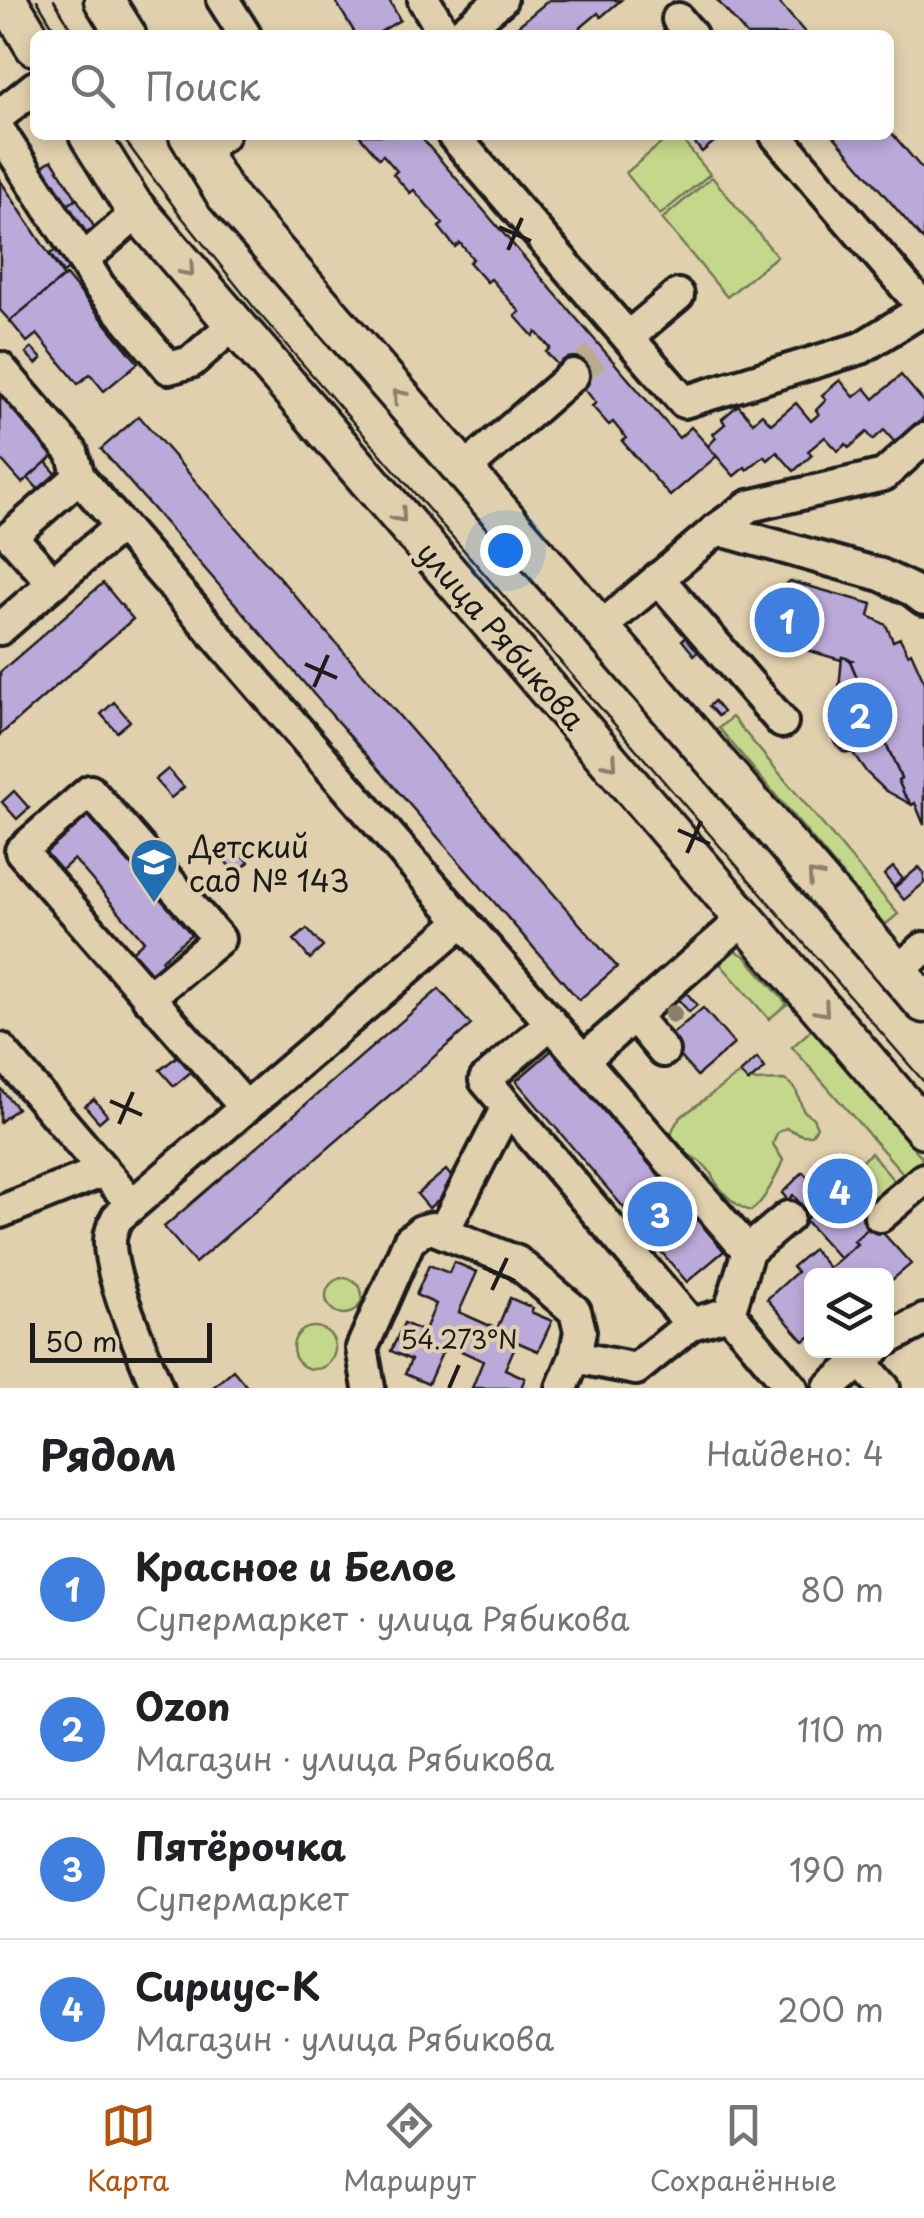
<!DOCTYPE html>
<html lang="ru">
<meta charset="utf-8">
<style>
:root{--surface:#fff;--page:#f2f2f2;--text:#202124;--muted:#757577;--line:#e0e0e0;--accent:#b45309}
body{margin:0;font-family:"Playpen Sans",sans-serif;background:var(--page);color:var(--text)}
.controls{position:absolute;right:30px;bottom:30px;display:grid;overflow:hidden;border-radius:15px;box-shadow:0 5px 15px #0003}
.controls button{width:90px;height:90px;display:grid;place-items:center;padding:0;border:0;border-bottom:2px solid var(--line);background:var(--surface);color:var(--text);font:50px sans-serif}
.scale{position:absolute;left:30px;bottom:25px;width:182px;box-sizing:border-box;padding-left:10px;border:5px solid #1c1c1c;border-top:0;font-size:28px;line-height:35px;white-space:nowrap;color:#1c1c1c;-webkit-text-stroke:8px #e1d0ad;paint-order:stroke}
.you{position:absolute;left:505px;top:550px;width:35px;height:35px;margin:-25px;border:8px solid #fff;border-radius:50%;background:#1a73e8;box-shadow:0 0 0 15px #1a73e833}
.badge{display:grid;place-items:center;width:65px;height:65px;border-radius:50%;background:var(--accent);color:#fff;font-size:32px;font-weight:700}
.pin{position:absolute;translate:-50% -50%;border:5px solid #fff;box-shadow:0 2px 10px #0006}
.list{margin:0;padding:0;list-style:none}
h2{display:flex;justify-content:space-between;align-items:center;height:130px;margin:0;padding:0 40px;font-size:42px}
h2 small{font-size:32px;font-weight:400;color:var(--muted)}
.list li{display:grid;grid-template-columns:65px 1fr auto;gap:30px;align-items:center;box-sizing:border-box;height:140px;padding:0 40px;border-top:2px solid var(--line)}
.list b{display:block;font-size:38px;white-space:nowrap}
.list p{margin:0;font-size:32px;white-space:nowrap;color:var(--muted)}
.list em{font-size:32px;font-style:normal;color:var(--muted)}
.icon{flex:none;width:55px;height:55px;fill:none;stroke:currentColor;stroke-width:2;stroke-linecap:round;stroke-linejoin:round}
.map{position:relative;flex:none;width:924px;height:1388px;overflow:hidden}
.search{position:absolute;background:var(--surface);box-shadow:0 5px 15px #0003;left:30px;right:30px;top:30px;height:110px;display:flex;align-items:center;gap:25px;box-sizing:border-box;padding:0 35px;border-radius:15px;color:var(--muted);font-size:38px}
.sheet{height:690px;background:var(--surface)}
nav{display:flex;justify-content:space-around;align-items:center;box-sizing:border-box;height:140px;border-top:2px solid var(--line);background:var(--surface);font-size:28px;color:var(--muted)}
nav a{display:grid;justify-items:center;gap:5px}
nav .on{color:var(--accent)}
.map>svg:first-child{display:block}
.green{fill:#c5d78b;stroke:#707a54;stroke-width:2.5}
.building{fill:#bba9d9;stroke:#1c1c1c;stroke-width:2.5}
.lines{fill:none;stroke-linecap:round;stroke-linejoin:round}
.minor-tunnel{stroke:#baac90;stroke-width:30;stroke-dasharray:30 15;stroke-linecap:butt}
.minor-casing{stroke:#1c1c1c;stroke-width:38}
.major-casing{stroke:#1c1c1c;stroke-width:45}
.minor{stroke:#e1d0ad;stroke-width:30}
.major{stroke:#e1d0ad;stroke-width:38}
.tram{stroke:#1c1c1c;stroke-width:2.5}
.tree{fill:#878169}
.oneway{stroke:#887f6c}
.ticks{fill:none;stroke:#1c1c1c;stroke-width:4}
.labels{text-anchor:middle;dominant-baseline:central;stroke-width:8;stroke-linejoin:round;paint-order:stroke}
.street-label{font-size:30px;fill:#1c1c1c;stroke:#e1d0ad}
.poi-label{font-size:30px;fill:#1c1c1c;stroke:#e1d0ad;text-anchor:start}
.ticks-label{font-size:25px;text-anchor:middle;fill:#1c1c1c;stroke:#e1d0ad;stroke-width:8;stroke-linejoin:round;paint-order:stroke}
</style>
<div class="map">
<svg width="924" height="1388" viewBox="0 0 924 1388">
<rect width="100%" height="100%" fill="#e1d0ad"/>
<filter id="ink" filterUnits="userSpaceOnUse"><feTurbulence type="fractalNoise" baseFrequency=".01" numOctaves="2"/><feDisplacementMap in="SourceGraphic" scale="20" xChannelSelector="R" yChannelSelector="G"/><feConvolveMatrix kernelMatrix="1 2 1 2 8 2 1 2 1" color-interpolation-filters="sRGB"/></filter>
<g filter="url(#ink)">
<g class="green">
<polygon points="671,135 678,135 710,174 660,215 626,173"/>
<polygon points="712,177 777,256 727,297 662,219"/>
<polygon points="732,717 898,914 885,925 719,728"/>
<polygon points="732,949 745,956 787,1004 769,1019 715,958 725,950"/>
<polygon points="812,1029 921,1156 923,1165 908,1179 792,1047"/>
<path d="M740 1073 756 1081 784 1080 791 1084 796 1090 803 1110 813 1118 817 1127 811 1135H802L786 1128 777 1133 773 1144 783 1160C777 1176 764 1202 751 1211 737 1207 723 1194 715 1181 712 1177 711 1172 707 1168 694 1151 653 1149 681 1117Z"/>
<polygon points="871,1153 895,1182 873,1201 848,1172"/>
<circle cx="344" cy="1296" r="18"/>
<circle cx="314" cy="1348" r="21"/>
</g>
<g class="building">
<polygon points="335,0 389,0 400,20 375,35 356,35"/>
<polygon points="549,0 621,0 601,17 598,13 572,35 507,35"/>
<polygon points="717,0 777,0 807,35 747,35"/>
<polygon points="889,130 924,171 924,241 833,135 889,135"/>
<polygon points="359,135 419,135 679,438 691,427 717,456 670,496 622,441 626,438 613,422 609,425 592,406 596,403 569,370 563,371 546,352 550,348 536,332 533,336 515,316 520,312 491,279 487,282 469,262 473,259 460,243 455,247 439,227 443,224 414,190 410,193 393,174 397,171 383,155 379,158"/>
<polygon points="688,135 722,135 702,152"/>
<polygon points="52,160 77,199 66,206 41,167"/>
<polygon points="0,180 64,277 10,321 0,310"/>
<polygon points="77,199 95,228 84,235 66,206"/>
<polygon points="59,248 72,267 63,273 50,254"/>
<polygon points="66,275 138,363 104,391 90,374 78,384 37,334 27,342 10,321"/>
<polygon points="32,348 42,359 36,364 26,353"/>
<polygon points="901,375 924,402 924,417 921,420 924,424 898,446 884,430 873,440 867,432 849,448 846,444 838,451 825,437 808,451 812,455 794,471 777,452 768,460 764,456 747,470 745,467 734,476 708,446 716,438 713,434 725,424 722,419 738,405 753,422 762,414 771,424 796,403 811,421 819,414 816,410 826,400 822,395 840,380 854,397 865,388 874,399"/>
<polygon points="0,388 57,453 22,483 0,458"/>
<polygon points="139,416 617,967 579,1000 101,449"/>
<polygon points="46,462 59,477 41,492 28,478"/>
<polygon points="790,581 872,604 869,616 886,625 893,641 900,638 908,654 911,652 924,681 924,825 915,803 912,805 904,794 898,780 901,778 887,745 872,713 864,704 863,692 850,661 852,660 842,657 841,660 789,645 784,649 772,649 763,641 761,636 762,624 770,616 776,615 784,585"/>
<polygon points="103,583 133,619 0,735 0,672"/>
<polygon points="689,635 701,649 694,655 682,640"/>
<polygon points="842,657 852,660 850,661 863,692 864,704 872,713 901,778 898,780 904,794 912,805 885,790 867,773 853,753 843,752 835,744 832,733 837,722 841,719 839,689"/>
<polygon points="714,701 723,712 718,716 709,706"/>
<polygon points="114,702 130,721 117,732 101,714"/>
<polygon points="168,769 184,787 171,798 155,780"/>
<polygon points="14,791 29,808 17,819 2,802"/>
<polygon points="91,808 196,930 161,960 171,971 151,988 126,957 144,941 74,859 55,876 30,847"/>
<polygon points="233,844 249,862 236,874 220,855"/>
<polygon points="893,867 903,879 894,887 884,875"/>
<polygon points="919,867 924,873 924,883 904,900 894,888"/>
<polygon points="307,929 323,947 310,959 294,940"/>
<polygon points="439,989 471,1025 195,1263 164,1227"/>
<polygon points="685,991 697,1005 689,1012 677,998"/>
<polygon points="703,1008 734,1044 697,1076 665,1040"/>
<polygon points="185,1050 198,1066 174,1086 160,1070"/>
<polygon points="552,1050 724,1251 687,1282 516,1081"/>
<polygon points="757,1058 765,1068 748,1082 740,1073"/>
<polygon points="580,1071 706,1218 700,1223 574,1076"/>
<polygon points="0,1088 17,1108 0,1122"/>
<polygon points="94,1099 107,1115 99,1122 85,1106"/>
<polygon points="830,1161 847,1181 842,1186 874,1223 854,1241 857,1244 840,1259 805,1220 810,1215 793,1195 788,1200 782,1193 803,1172 809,1179"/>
<polygon points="446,1170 457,1184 429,1208 417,1194"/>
<polygon points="874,1223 911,1264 886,1285 886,1276 812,1276 812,1335 804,1341 767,1299 797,1272 792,1267 813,1249 829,1268 857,1244 854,1241"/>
<polygon points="454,1262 477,1272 459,1312 497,1329 510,1298 533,1308 531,1312 552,1321 538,1351 517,1342 505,1369 525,1378 521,1388 472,1388 483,1361 446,1344 428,1384 405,1374 411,1360 391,1351 404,1323 424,1332 436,1304 416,1295 429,1265 449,1273"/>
<polygon points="233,1370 248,1388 212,1388"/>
</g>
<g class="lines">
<polyline class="minor-tunnel" points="573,375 603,350"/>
<g class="minor-casing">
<g id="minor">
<polyline points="223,0 245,35"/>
<polyline points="424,0 445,35"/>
<polyline points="678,19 691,35"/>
<polyline points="459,35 501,0"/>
<polyline points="0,115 35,87"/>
<polyline points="0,132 83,260"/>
<polyline points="453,135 684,402 861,348 924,309"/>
<polyline points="776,135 924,308"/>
<polyline points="199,152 223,135"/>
<polyline points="138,212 83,260 99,286 169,368 191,362 234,324"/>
<polyline points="628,337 678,295"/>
<polyline points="0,368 72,452 79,477 748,1251 729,1313 792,1388"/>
<polyline points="463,471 573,375"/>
<polyline points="717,529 749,506 884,475 924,439"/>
<polyline points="658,578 782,722"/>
<polyline points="53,583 121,526"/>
<polyline points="0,629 53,583 11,536 79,477"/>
<polyline points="599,629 717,529 881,575 912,590 924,599"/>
<polyline points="897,972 924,948"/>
<polyline points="148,998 219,939 90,791 21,851 246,1108"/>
<polyline points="634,1016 663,1051"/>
<polyline points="551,1023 485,1080 691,1324 729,1313"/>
<polyline points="0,1049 132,1204"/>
<polyline points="583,1060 745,918"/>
<polyline points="0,1212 103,1171"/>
<polyline points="880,1216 924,1179"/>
<polyline points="443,1232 507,1107"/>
<polyline points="748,1251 788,1217"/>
<polyline points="886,1340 924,1320"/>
<polyline points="575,1357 636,1369 691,1324"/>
<polyline points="861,1362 884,1388"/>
<path d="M157 1388C143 1351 109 1278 110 1241 110 1232 113 1226 117 1218L463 921"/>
<polyline points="369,1388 362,1348 409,1241 421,1231 432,1228 517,1262 575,1311 580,1331 575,1357 562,1388"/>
<polyline points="829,1388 874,1350"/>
</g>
</g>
<g class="major-casing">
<g id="major">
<polyline points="7,0 35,46"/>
<polyline points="104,0 126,35"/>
<polyline points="89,135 131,203 924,1128"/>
<polyline points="189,135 226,195 924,1003"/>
</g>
</g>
<use href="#minor" class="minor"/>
<use href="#major" class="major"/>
<g class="tram">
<polyline points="37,0 58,35"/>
<polyline points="54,0 75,35"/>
<polyline points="121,135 181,216 256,310 924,1082"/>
</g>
</g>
<circle class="tree" cx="673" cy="1014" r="9"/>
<defs><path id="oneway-chevron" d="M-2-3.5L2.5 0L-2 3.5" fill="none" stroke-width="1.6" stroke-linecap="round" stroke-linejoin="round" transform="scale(2.5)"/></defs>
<g class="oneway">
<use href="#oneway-chevron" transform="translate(188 270) rotate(49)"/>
<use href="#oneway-chevron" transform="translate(399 396) rotate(-131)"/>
<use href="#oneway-chevron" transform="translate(400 516) rotate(49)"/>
<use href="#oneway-chevron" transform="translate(611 763) rotate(49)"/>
<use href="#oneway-chevron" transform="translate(814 877) rotate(-131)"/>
<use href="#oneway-chevron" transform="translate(823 1010) rotate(49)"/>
</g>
</g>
<path class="ticks" d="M499 227 531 241M508 250 522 218M305 664 337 678M314 687 328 655M678 830 710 844M687 853 701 821M110 1101 142 1115M119 1124 133 1092M483 1267 515 1281M492 1290 507 1258M449 1388 459 1365"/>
<defs>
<g id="school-pin" transform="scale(2.5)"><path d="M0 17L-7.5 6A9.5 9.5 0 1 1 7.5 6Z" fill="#1f6fb2" stroke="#e1d0ad"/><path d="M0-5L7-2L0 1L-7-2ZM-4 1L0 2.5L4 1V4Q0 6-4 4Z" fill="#fff"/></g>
</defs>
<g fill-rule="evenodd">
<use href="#school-pin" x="154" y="862"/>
</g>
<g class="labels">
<g class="street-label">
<text transform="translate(502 635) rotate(49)">улица Рябикова</text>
</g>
<g class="poi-label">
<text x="189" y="845">Детский<tspan x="189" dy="34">сад № 143</tspan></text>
</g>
</g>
<g class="ticks-label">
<text x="459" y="1349">54.273°N</text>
</g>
</svg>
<div class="controls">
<button><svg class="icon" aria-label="layers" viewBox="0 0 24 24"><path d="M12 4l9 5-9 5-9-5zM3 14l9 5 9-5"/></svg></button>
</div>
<div class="scale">50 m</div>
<div class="you"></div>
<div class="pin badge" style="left:787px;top:620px;background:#3f7fe0">1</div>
<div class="pin badge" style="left:860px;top:715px;background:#3f7fe0">2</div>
<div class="pin badge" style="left:660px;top:1214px;background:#3f7fe0">3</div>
<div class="pin badge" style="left:840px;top:1191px;background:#3f7fe0">4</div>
<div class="search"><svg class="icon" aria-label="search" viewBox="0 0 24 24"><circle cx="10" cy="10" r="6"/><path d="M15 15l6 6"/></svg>Поиск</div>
</div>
<section class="sheet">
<h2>Рядом<small>Найдено: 4</small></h2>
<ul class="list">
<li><span class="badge" style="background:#3f7fe0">1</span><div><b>Красное и Белое</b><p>Супермаркет · улица Рябикова</p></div><em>80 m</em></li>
<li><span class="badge" style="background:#3f7fe0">2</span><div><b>Ozon</b><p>Магазин · улица Рябикова</p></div><em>110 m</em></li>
<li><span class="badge" style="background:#3f7fe0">3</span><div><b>Пятёрочка</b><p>Супермаркет</p></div><em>190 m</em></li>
<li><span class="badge" style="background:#3f7fe0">4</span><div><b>Сириус-К</b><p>Магазин · улица Рябикова</p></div><em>200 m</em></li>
</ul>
</section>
<nav>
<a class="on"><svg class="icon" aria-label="map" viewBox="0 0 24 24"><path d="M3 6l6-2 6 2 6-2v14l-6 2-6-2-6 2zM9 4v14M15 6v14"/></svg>Карта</a>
<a><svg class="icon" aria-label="directions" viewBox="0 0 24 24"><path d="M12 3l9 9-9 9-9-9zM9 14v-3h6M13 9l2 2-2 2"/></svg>Маршрут</a>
<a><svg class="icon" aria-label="saved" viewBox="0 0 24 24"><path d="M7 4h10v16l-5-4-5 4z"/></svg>Сохранённые</a>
</nav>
